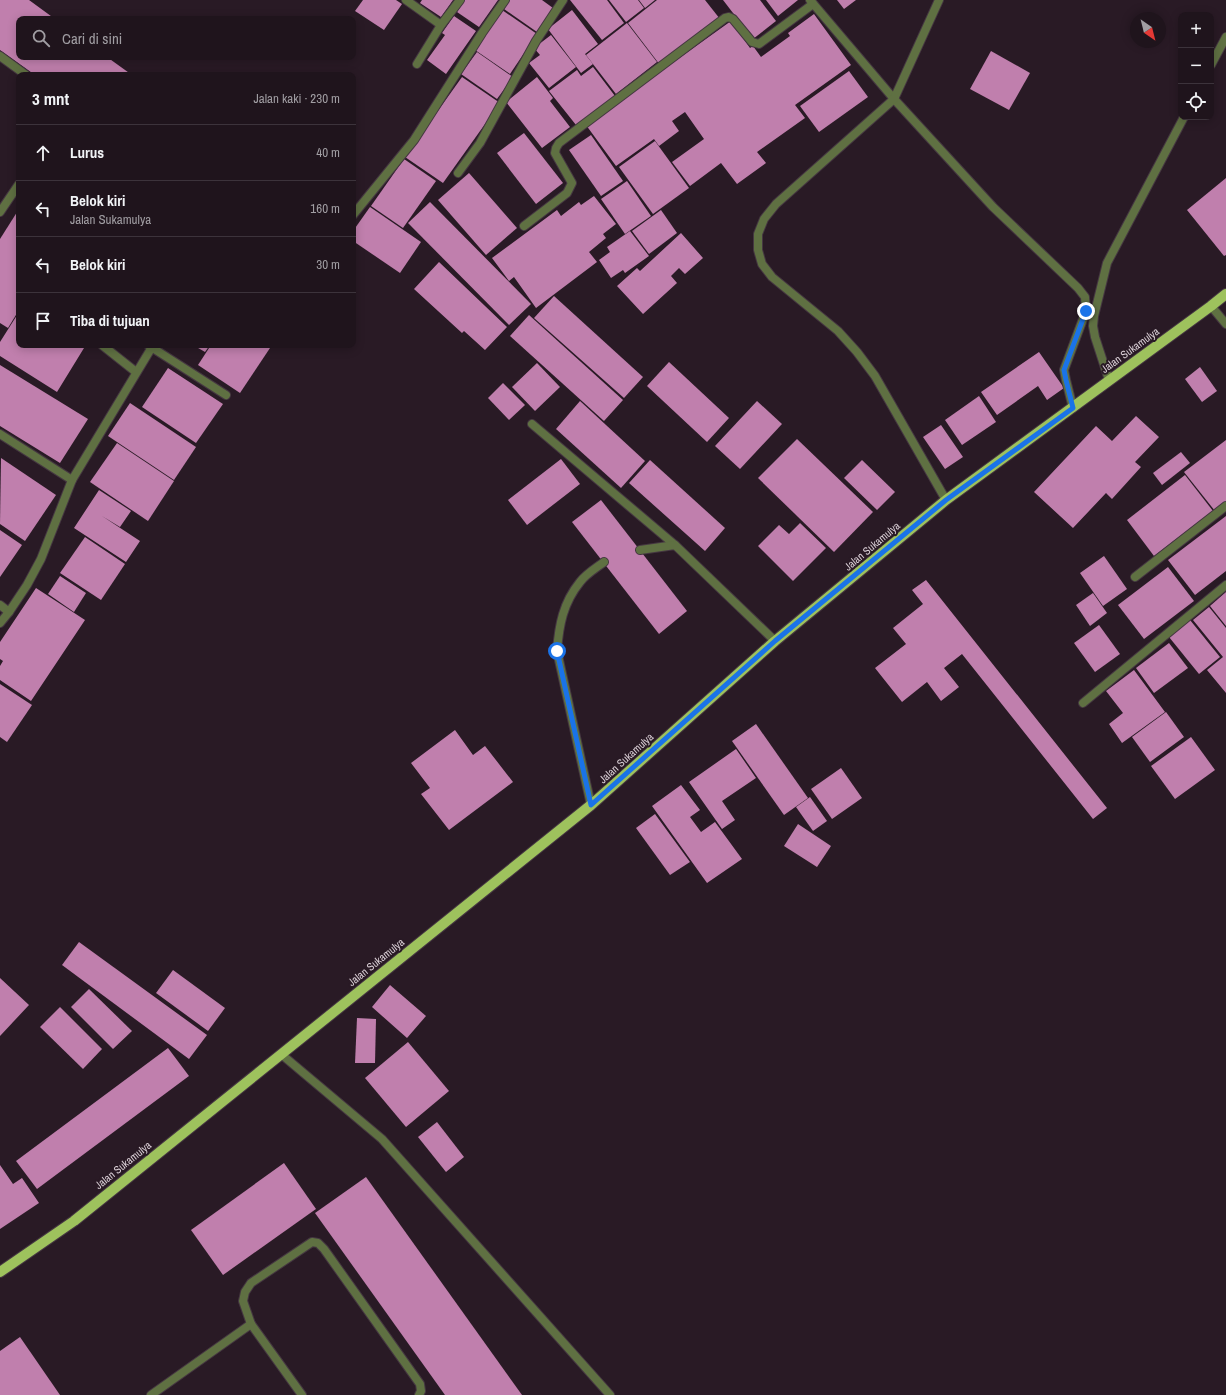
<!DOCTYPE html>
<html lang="id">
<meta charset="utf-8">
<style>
:root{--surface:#1f141c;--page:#271d25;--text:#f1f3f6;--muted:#a19ea3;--line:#3c333b}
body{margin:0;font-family:"Archivo Narrow",sans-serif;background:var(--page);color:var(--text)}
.controls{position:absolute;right:12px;top:12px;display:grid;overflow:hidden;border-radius:8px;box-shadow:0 2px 10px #0003}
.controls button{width:36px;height:36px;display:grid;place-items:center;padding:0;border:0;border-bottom:1px solid var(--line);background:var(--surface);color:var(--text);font:20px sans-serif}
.compass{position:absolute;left:1130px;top:12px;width:36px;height:36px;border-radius:50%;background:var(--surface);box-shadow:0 2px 10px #0003;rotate:145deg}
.stop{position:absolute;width:12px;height:12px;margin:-9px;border:3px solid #1a73e8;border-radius:50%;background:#fff}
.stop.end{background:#1a73e8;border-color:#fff;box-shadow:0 1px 4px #0008}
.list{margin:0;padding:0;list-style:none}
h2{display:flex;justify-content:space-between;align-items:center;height:52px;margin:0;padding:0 16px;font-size:17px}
h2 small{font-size:13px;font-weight:400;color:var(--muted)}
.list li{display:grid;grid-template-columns:26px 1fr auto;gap:12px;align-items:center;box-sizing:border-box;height:56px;padding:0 16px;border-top:1px solid var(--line)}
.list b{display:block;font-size:15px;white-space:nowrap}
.list p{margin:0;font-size:13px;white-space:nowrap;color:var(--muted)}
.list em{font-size:13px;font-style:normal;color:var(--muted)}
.icon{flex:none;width:22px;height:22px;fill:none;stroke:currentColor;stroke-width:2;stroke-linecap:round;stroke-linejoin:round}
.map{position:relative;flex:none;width:1226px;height:1395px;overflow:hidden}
.search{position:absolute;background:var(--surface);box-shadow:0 2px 10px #0003;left:16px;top:16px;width:340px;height:44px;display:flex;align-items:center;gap:10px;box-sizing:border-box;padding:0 14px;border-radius:8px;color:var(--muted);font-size:15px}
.panel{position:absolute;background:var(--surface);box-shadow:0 2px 10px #0003;left:16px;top:72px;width:340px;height:276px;border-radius:8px}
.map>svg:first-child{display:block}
.building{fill:#c07fad}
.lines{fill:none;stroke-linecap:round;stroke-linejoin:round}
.service-casing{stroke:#453741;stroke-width:10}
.minor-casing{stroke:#453741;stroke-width:10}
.primary-casing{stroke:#453741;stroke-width:12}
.service{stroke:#5f7042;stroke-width:8}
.minor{stroke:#5f7042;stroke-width:8}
.primary{stroke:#9ec25d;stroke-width:10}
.route{stroke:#1a73e8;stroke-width:5}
.labels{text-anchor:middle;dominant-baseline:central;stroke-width:4;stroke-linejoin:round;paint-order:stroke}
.street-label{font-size:11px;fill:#d9ced5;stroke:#291a25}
</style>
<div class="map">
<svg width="1226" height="1395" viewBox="0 0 1226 1395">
<rect width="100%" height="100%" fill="#291a25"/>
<g class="building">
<polygon points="0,0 29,0 55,19 19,19 19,57 107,57 132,75 35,75 0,50"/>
<polygon points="363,0 396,0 402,4 384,30 355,11"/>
<polygon points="422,0 453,0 441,17 420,3"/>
<polygon points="465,0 498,0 479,27 457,12"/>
<polygon points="510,0 542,0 553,8 537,32 504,9"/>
<polygon points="570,0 607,0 624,23 602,40"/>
<polygon points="609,0 638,0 644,8 626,22"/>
<polygon points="639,0 655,0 645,8"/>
<polygon points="657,0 705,0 720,19 660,65 628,23"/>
<polygon points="723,0 760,0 776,21 753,39"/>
<polygon points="766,0 798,0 778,16"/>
<polygon points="837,0 856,0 844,9"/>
<polygon points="502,10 537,34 510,74 475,50"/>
<polygon points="572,10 598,44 585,54 593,64 581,73 548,29"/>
<polygon points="814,14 851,65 795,105 805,118 757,152 766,163 737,184 721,163 690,186 672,162 704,139 685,112 672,121 679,131 659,146 654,139 616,166 586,125 731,21 750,48 753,46 761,57 790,36 788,33"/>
<polygon points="454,16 476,31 446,74 427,60 445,35 442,33"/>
<polygon points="627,23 657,62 616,94 586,55"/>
<polygon points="551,35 576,67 549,88 529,63 540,55 534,48"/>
<polygon points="991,51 1030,73 1009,110 970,89"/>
<polygon points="477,52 513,77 497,99 461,74"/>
<polygon points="593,67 615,96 576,125 549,91 577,70 581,76"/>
<polygon points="849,71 868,97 819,132 800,106"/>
<polygon points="462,77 500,103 443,183 405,157"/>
<polygon points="537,77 553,98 550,101 570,127 542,148 506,102"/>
<polygon points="524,133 563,183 536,204 497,153"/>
<polygon points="591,135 623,181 601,196 569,150"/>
<polygon points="655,141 689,188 653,214 619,167"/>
<polygon points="404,159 436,181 403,228 371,206"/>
<polygon points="469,173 517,228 486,255 438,200"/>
<polygon points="1226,178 1226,255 1224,256 1187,210"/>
<polygon points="627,181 651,216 625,234 601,199"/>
<polygon points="594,196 616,224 603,234 606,238 589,252 597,262 536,308 514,277 509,281 492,258 557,210 561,216 579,202 581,205"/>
<polygon points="430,202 531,304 509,325 408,223"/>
<polygon points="370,207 421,242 400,273 353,241 353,231"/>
<polygon points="19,209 19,310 8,328 0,323 0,239"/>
<polygon points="661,210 677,233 649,254 632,231"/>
<polygon points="630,231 649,256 625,273 623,270 611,278 599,260 610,252 607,247"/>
<polygon points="681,233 703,258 685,274 679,268 671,276 677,283 643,314 617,286 637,268 640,271"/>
<polygon points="439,262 507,327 485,350 464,331 462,333 414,289"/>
<polygon points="554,296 643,377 624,398 534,318"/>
<polygon points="19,312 19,345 79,345 84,348 57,392 0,356 0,342"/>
<polygon points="529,315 623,400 604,421 510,336"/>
<polygon points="193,345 210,345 205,352"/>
<polygon points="211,345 272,345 240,393 198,365"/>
<polygon points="1039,352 1064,388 1047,400 1038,386 997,415 981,392"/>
<polygon points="669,362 729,418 707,442 647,386"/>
<polygon points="537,363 560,387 535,411 512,387"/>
<polygon points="0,365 88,419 60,463 0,426"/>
<polygon points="1200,367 1217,391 1202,402 1185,379"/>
<polygon points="168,368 223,404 196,443 142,407"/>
<polygon points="503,383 525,405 509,420 488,398"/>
<polygon points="979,396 996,422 962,445 945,420"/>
<polygon points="580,401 645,461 621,488 556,429"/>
<polygon points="757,401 782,424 740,469 715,446"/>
<polygon points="130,403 196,447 174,480 108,436"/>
<polygon points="1136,416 1159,437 1135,462 1141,467 1112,499 1106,493 1073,528 1034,492 1096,426 1112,441"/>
<polygon points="941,425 963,457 945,469 923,437"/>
<polygon points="797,439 873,512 834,552 758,478"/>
<polygon points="1226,440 1226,502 1215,511 1184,472"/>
<polygon points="117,443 174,481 148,521 90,482"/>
<polygon points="1181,452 1190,463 1162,485 1153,473"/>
<polygon points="1,458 56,495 25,541 0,524"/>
<polygon points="561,459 580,484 527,525 508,500"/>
<polygon points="650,460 725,528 705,551 629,483"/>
<polygon points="862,460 895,492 877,510 844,478"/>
<polygon points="1185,475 1213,511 1154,556 1127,520"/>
<polygon points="99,490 131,511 120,527 102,516 140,541 126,562 74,528"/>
<polygon points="601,500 687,611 659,634 572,522"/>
<polygon points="1226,516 1226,571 1195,595 1168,560"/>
<polygon points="800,523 826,548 793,581 758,546 779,525 789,534"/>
<polygon points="0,530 22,545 0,577"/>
<polygon points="85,537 125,564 101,600 60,573"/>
<polygon points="1104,556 1127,589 1103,606 1080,573"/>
<polygon points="1168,567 1194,601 1144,639 1118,605"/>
<polygon points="60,576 86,593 74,612 48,594"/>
<polygon points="926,580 1107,808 1093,819 962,654 944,668 959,687 941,701 927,682 902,702 875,668 906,644 893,628 923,604 912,590"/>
<polygon points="36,588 85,620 31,701 0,680 0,666 3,661 0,659 0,642"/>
<polygon points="1226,592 1226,626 1210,606"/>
<polygon points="1093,593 1107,613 1090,626 1076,605"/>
<polygon points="1209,607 1226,628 1226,693 1207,670 1223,657 1193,620"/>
<polygon points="1190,620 1220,657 1199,674 1169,637"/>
<polygon points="1099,625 1120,654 1095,672 1074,643"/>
<polygon points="1169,643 1188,668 1154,693 1136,668"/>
<polygon points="1134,670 1165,712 1122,743 1109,724 1123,713 1106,691"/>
<polygon points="0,684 32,705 7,742 0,737"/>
<polygon points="1166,712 1184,737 1150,762 1132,737"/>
<polygon points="756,724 808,798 784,815 732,741"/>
<polygon points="455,730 473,755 485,746 513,782 449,830 421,794 430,788 411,763"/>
<polygon points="1191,737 1215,770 1175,799 1151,766"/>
<polygon points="736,749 756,778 722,801 735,820 722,829 689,782"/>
<polygon points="841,768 862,798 832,819 811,789"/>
<polygon points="681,785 700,810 690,817 701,832 715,822 742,859 707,883 652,806"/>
<polygon points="810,797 827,821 813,831 796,807"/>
<polygon points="655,814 690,862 670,875 636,828"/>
<polygon points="798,824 831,846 817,867 784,846"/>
<polygon points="79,942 207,1035 189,1059 62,965"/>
<polygon points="173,970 225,1008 208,1031 156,993"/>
<polygon points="0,978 29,1005 0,1036"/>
<polygon points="390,985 426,1016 407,1038 372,1007"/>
<polygon points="89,989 132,1031 113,1049 71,1007"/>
<polygon points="60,1007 102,1049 83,1069 40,1027"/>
<polygon points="357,1018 376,1019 375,1063 355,1063"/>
<polygon points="408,1042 449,1091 406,1127 365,1078"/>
<polygon points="168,1048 189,1076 37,1189 16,1161"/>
<polygon points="437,1122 464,1157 446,1172 418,1137"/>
<polygon points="284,1163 316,1209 223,1275 191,1230"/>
<polygon points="0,1165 13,1184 22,1178 39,1203 0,1229"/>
<polygon points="366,1177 522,1395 445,1395 315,1213"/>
<polygon points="20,1337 60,1395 0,1395 0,1351"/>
</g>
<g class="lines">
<g class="service-casing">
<g id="service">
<polyline points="532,424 675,545"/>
<polyline points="640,550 675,545 775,641"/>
<path d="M591 805 557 651C559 625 563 603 580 582 586 574 596 568 604 562"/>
<polyline points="281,1054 382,1139 610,1395"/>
<polyline points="151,1395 251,1324"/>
<polyline points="302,1395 251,1324 243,1301 245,1292 251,1283 312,1242 318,1243 324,1249 420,1384 421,1391 419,1395"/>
</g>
</g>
<g class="minor-casing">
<g id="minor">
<polyline points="406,0 441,25"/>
<polyline points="810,0 894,99 993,207 1078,288 1085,297 1086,311 1064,370 1066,380 1073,408"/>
<polyline points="939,0 894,99 776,204 764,219 758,234 758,250 762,264 772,277 838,331 857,352 875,376 946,500"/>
<polyline points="0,56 26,75"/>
<polyline points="417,64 441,25 460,0"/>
<polyline points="1211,65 1226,37"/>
<polyline points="458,173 480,143 536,41 563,0"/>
<polyline points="0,212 19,184"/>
<polyline points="353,215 414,140 482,33 505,0"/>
<polyline points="524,226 567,193 572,183 555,153 556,148 559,143 725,18 729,17 733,19 752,42 759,44 813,4"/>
<polyline points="1211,306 1226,324"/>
<polyline points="102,345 136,372"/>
<polyline points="148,345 226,395"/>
<polyline points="1109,380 1095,337 1093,326 1094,316 1107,263 1184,117"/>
<polyline points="0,434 72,480"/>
<polyline points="1135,577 1226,506"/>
<polyline points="0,605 9,612"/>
<polyline points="0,623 9,612 27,585 41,559 72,480 152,347"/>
<polyline points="1083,703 1226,585"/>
</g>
</g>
<g class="primary-casing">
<polyline id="primary" points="0,1272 74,1221 591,805 775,641 946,500 1211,306 1226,294"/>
</g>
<use href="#service" class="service"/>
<use href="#minor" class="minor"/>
<use href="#primary" class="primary"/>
</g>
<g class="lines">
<polyline class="route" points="557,651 591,805 775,641 946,500 1073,408 1066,380 1064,370 1086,311"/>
</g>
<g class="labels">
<g class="street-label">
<text transform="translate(1130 350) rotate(-36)">Jalan Sukamulya</text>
<text transform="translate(872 546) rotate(-40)">Jalan Sukamulya</text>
<text transform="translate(626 758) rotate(-42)">Jalan Sukamulya</text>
<text transform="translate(376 962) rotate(-39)">Jalan Sukamulya</text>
<text transform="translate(123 1165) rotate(-39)">Jalan Sukamulya</text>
</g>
</g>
</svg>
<div class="controls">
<button>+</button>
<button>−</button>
<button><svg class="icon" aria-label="locate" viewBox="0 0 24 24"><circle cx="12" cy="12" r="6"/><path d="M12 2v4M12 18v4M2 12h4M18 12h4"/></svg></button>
</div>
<svg class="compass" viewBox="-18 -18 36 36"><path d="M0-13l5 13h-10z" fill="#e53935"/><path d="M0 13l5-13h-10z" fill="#a19ea3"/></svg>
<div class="stop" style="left:557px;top:651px"></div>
<div class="stop end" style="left:1086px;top:311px"></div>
<div class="search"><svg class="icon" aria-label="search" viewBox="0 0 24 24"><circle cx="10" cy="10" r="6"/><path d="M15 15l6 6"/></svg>Cari di sini</div>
<section class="panel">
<h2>3 mnt<small>Jalan kaki · 230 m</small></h2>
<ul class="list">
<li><svg class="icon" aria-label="ahead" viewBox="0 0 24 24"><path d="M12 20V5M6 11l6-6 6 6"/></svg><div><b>Lurus</b></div><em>40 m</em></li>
<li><svg class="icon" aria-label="left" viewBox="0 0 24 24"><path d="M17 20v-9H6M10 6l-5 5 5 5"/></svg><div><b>Belok kiri</b><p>Jalan Sukamulya</p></div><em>160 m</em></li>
<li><svg class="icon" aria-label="left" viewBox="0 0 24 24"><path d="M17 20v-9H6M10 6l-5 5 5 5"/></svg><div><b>Belok kiri</b></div><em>30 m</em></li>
<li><svg class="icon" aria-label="arrive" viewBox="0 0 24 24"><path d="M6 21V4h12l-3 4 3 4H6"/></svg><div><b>Tiba di tujuan</b></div></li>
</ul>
</section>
</div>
